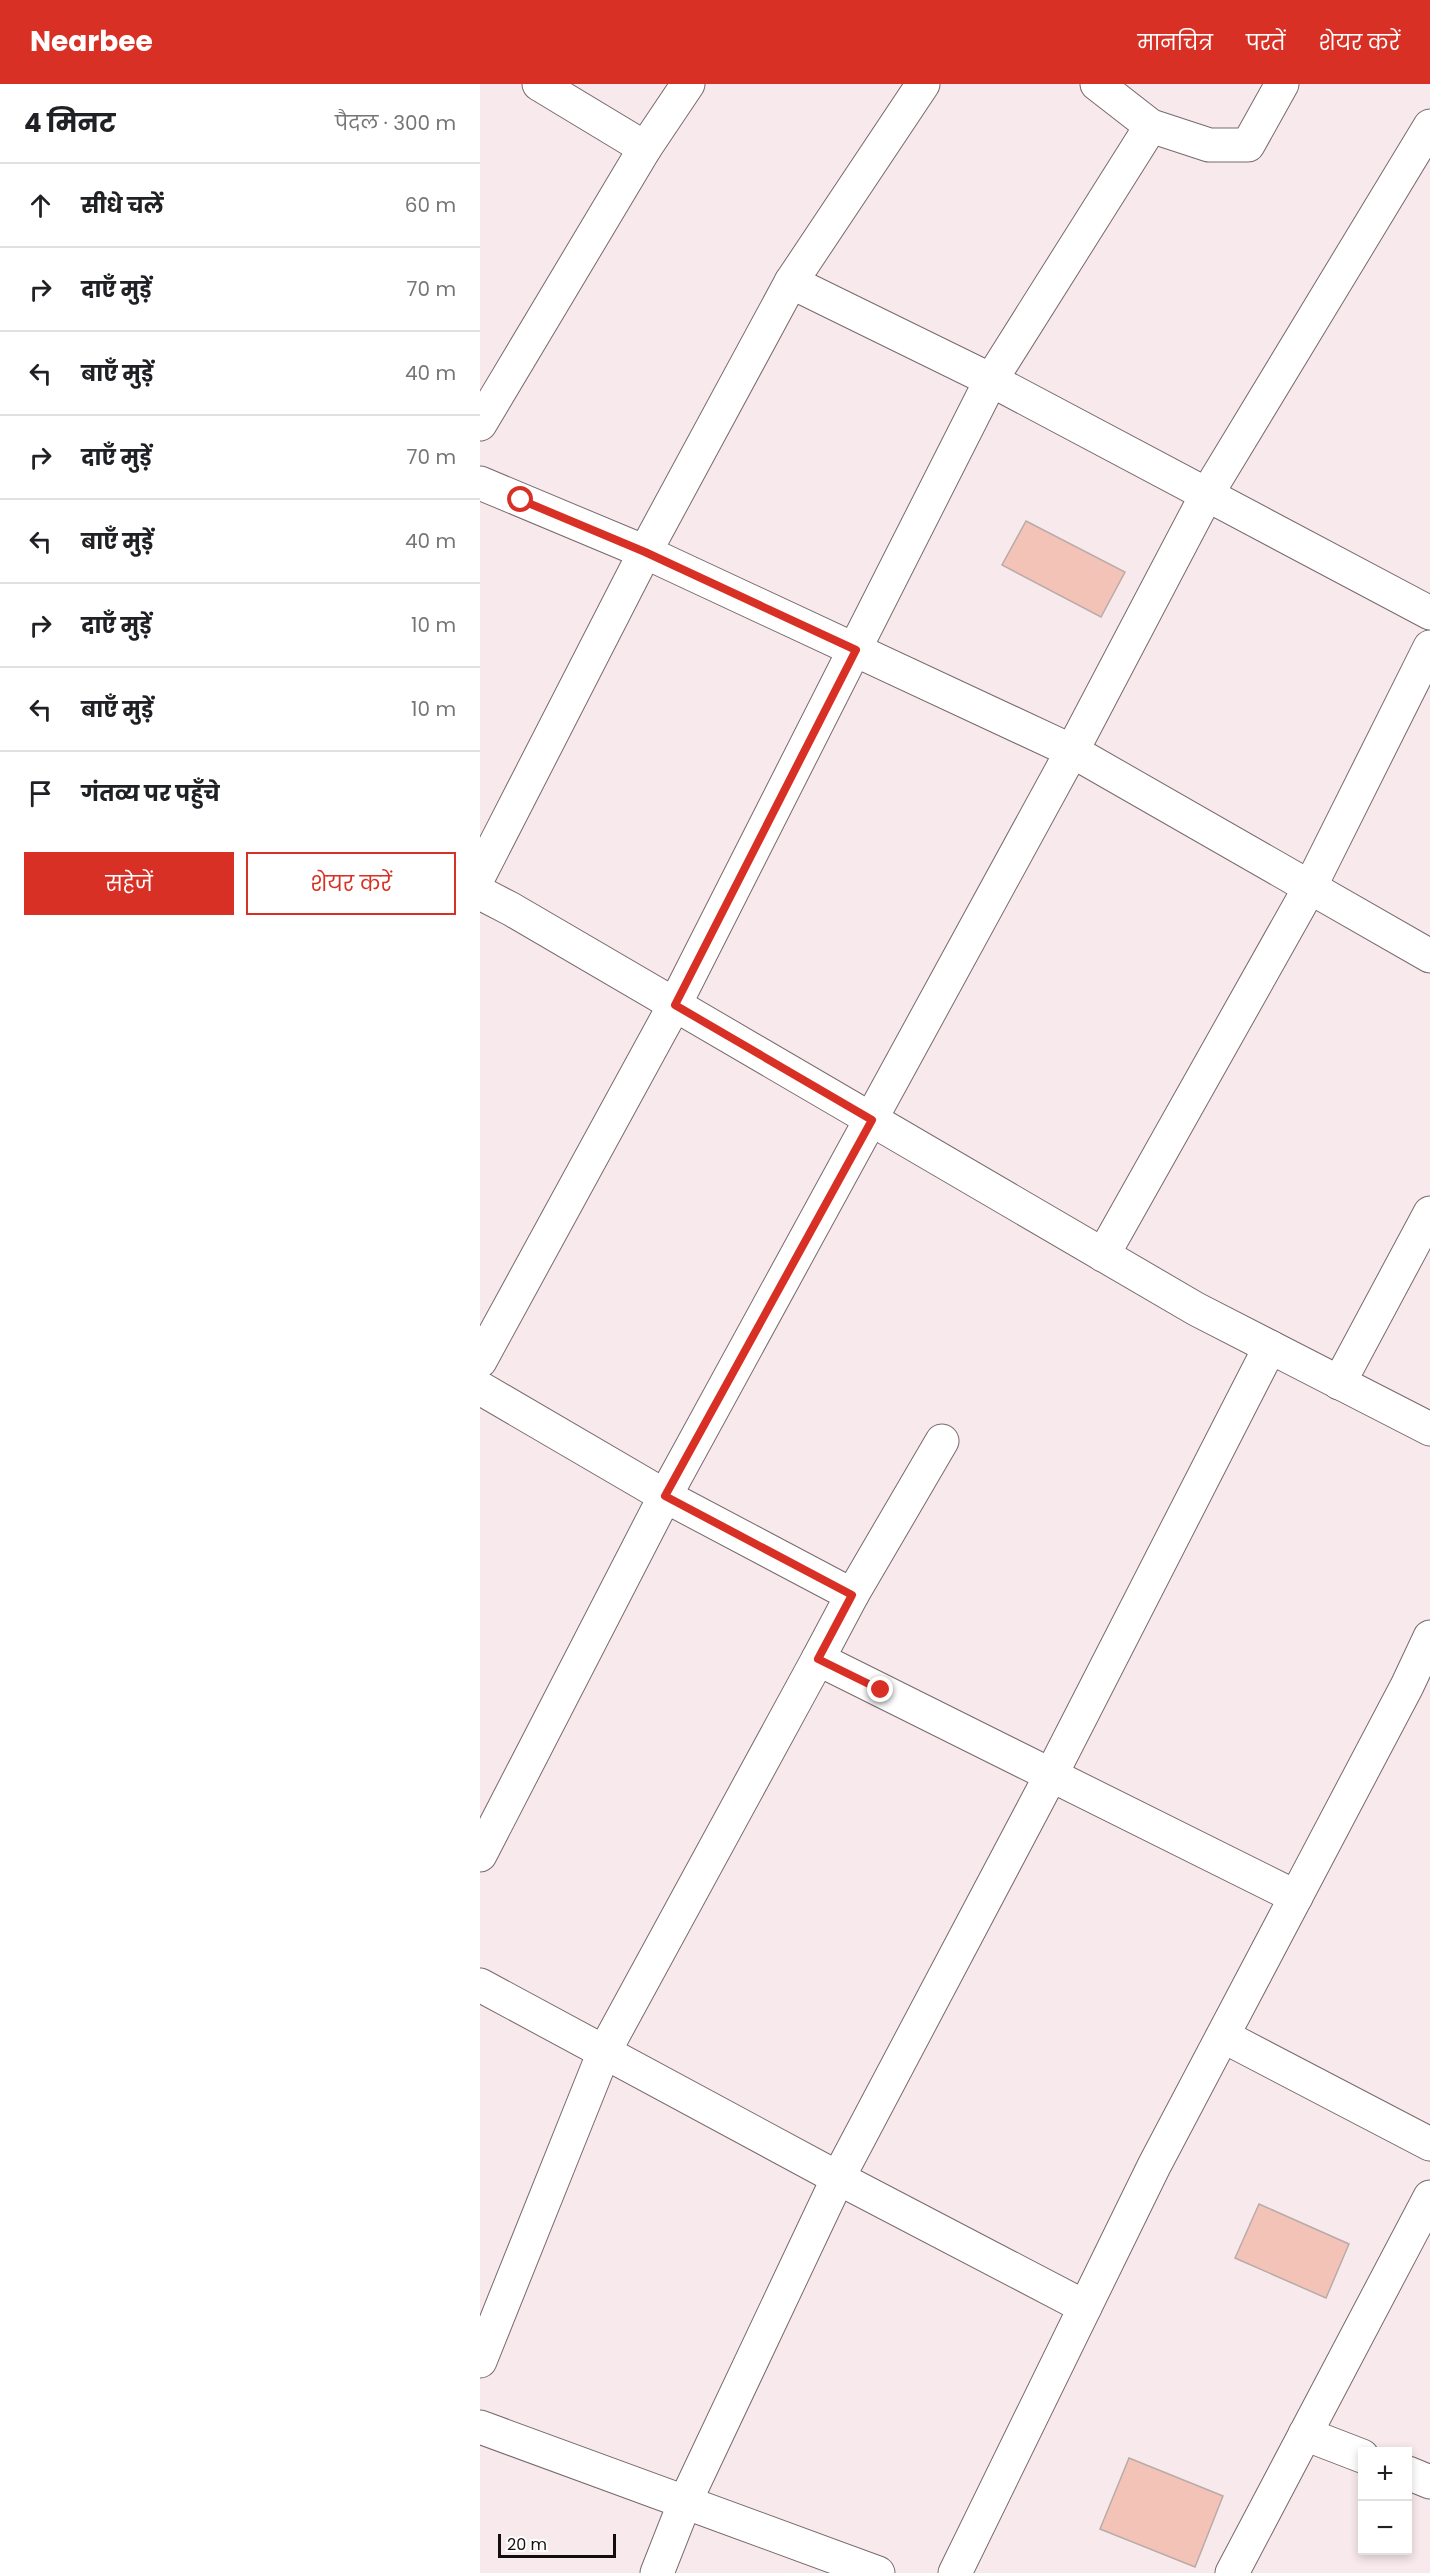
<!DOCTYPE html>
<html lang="hi">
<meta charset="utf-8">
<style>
:root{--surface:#fff;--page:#f6f6f6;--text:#202124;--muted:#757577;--line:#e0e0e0;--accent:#d93025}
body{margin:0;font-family:Poppins,"Noto Sans Devanagari",sans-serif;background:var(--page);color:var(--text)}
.controls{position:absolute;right:18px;bottom:18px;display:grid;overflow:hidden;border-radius:0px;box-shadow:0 3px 9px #0003}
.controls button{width:54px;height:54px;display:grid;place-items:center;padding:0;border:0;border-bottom:2px solid var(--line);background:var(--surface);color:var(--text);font:30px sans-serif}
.scale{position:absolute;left:18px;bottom:15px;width:118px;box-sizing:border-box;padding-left:6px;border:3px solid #120d0e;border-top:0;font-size:16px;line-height:21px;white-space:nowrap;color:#120d0e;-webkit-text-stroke:4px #fff;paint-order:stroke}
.stop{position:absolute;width:18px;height:18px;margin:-14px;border:4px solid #d93025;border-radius:50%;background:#fff}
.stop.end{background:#d93025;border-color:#fff;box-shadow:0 2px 6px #0008}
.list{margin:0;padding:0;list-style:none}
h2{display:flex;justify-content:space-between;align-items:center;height:78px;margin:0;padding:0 24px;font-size:26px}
h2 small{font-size:20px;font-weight:400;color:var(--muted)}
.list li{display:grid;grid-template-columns:39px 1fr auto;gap:18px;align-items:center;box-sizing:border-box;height:84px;padding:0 24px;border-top:2px solid var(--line)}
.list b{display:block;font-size:22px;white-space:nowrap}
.list em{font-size:20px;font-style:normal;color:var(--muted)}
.actions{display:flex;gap:12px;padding:18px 24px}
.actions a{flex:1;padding:14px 0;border:2px solid var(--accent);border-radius:0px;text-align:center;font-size:21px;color:var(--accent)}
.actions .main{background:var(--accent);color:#fff}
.icon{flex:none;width:33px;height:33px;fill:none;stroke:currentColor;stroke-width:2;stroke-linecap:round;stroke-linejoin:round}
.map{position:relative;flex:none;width:950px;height:2489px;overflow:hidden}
header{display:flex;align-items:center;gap:36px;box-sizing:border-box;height:84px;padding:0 30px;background:var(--accent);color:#fff}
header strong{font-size:28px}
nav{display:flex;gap:33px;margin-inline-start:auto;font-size:21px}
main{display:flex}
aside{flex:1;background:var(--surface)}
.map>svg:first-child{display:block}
.building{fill:#f4c3b7;stroke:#b9aba8;stroke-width:1.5}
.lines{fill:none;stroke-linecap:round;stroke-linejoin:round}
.street-casing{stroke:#786a6d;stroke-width:35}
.street{stroke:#fff;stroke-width:33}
.route{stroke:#d93025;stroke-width:8}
</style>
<header>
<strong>Nearbee</strong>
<nav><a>मानचित्र</a><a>परतें</a><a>शेयर करें</a></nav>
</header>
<main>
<aside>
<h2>4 मिनट<small>पैदल · 300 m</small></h2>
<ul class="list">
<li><svg class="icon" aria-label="ahead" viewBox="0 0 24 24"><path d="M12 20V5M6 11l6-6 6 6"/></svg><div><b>सीधे चलें</b></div><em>60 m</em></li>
<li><svg class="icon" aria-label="right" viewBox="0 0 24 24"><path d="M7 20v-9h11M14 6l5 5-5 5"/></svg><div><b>दाएँ मुड़ें</b></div><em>70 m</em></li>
<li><svg class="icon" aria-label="left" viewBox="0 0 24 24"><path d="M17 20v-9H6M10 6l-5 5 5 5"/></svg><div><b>बाएँ मुड़ें</b></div><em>40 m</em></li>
<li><svg class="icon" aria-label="right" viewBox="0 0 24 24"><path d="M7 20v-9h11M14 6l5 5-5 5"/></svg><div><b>दाएँ मुड़ें</b></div><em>70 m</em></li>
<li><svg class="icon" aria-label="left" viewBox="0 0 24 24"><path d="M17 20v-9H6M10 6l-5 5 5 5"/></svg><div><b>बाएँ मुड़ें</b></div><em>40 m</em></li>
<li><svg class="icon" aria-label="right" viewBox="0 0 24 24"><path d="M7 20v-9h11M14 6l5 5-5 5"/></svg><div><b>दाएँ मुड़ें</b></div><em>10 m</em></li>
<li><svg class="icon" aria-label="left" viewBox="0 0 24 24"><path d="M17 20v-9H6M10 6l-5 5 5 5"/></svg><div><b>बाएँ मुड़ें</b></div><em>10 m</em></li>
<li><svg class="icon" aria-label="arrive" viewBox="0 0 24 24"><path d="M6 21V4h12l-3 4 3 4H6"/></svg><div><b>गंतव्य पर पहुँचे</b></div></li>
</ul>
<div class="actions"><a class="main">सहेजें</a><a>शेयर करें</a></div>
</aside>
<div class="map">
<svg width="950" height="2489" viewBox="0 0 950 2489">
<rect width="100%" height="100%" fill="#f8e9ec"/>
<g class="building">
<polygon points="546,437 645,488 621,533 522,481"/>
<polygon points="779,2120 869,2160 846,2214 755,2174"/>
<polygon points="649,2374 743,2412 715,2483 620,2445"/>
</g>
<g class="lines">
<g class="street-casing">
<g id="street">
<polyline points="59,0 165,64 208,0"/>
<polyline points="617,0 671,42 729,61 768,61 802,0"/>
<polyline points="311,198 443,0"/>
<polyline points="0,340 165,64"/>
<polyline points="0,399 165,468 592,667 727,410 950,42"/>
<polyline points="0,790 165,468 311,198 511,296 950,529"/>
<polyline points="0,809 31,825 716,1225 950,1345"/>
<polyline points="623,1171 830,803 950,563"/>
<polyline points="0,1277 195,920 511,296 671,42"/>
<polyline points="859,1299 950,1129"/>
<polyline points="0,1304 185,1412 592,667 950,872"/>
<polyline points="372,1511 462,1357"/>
<polyline points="0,1771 185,1412 372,1511 338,1575 816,1813"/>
<polyline points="0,1901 358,2094 605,2223"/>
<polyline points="743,1952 950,2060"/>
<polyline points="0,2277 124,1968 338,1575"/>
<polyline points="0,2343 398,2489"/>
<polyline points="825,2350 882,2372"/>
<polyline points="928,2389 950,2398"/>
<polyline points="177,2489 205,2418 358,2094 571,1691 790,1263"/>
<polyline points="475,2489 674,2082 927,1602 950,1553"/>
<polyline points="752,2489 950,2113"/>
</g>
</g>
<use href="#street" class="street"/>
</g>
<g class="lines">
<polyline class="route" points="41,416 165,468 376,566 195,921 392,1036 185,1412 372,1511 338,1575 401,1606"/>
</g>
</svg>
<div class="controls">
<button>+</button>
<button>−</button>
</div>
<div class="scale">20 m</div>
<div class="stop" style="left:41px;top:416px"></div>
<div class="stop end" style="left:401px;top:1606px"></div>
</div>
</main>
